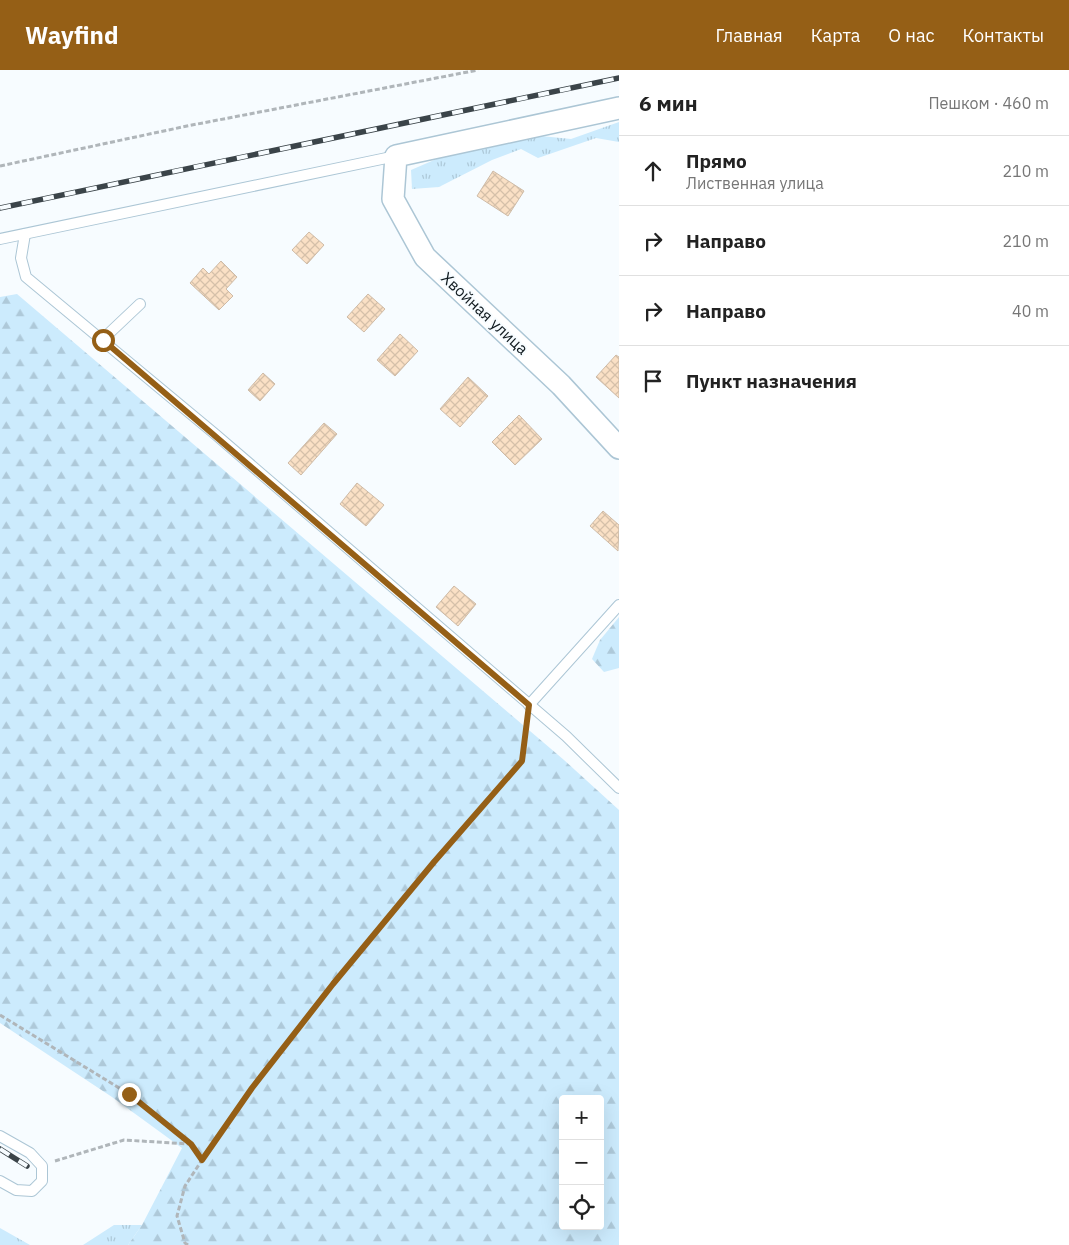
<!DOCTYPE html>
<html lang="ru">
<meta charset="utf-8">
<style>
:root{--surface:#fff;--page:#f2f2f2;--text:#222;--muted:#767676;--line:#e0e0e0;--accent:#955f16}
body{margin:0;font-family:"IBM Plex Sans",sans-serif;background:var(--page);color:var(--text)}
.controls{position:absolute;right:15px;bottom:15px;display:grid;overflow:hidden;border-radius:5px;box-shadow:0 5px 20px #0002}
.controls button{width:45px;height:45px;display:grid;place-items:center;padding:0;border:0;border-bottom:1px solid var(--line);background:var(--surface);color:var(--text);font:25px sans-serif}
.stop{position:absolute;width:15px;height:15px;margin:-11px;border:4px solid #955f16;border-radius:50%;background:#fff}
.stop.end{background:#955f16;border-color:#fff;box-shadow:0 1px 5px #0008}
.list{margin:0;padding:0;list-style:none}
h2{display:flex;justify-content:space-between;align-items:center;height:65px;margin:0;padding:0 20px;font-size:21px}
h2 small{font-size:16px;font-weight:400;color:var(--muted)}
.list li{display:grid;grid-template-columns:32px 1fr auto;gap:15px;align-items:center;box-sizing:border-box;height:70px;padding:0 20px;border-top:1px solid var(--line)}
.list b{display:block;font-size:19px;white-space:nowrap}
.list p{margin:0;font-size:16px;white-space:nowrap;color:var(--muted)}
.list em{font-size:16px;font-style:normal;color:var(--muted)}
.icon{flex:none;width:28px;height:28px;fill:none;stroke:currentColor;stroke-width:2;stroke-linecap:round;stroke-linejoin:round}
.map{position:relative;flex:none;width:619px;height:1175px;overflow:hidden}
header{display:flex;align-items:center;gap:30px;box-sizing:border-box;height:70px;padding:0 25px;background:var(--accent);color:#fff}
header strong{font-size:24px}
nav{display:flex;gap:28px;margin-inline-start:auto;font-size:18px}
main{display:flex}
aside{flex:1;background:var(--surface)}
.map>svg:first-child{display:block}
.grass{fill:url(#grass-tufts)}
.forest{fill:url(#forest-firs);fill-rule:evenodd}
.building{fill:url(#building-cross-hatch);stroke:#cebba7}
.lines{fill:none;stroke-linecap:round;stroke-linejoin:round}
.lane-casing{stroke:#acc6d5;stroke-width:12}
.street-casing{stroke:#acc6d5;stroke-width:24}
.path{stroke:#b0b6ba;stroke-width:3;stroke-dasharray:5 2.5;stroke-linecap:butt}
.lane{stroke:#fff;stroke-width:10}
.street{stroke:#fff;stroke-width:21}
.rail-casing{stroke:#3b4449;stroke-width:5.5}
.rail{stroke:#f7fcff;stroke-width:4;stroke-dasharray:11;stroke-linecap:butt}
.route{stroke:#955f16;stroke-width:6}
.labels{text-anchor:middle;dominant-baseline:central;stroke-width:4;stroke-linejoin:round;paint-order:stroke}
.street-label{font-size:16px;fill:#111b20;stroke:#f7fcff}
</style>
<header>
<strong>Wayfind</strong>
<nav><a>Главная</a><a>Карта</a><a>О нас</a><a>Контакты</a></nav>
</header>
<main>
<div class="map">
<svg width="619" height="1175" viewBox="0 0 619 1175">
<defs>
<pattern id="grass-tufts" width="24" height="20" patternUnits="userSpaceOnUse" patternTransform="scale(1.25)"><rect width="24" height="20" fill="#ccebfd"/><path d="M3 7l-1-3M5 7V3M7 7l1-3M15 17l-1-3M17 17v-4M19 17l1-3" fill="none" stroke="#aec9d9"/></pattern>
<pattern id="forest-firs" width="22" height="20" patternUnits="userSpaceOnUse" patternTransform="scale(1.25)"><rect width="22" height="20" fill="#ccebfd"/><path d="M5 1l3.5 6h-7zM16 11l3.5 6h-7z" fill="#aec9d9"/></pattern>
<pattern id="building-cross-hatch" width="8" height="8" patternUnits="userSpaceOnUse" patternTransform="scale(1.25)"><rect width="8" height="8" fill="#fae0c5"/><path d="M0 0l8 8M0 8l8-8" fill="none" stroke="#d5c0a9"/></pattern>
</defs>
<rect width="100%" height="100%" fill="#f7fcff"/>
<g class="grass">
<polygon points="619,52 619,72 596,68 538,88 521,79 492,90 439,117 412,119 411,100 448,84 541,66 571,69"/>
<polygon points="114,1155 142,1155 128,1175 83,1175"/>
<polygon points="0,1158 30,1175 40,1175 0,1175"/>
</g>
<g class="forest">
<path d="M17 224 564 690 619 740V1175H128L142 1155 182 1078 112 1027 0 953V227ZM563 1029H600V1156H563Z"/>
<polygon points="619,547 619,598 604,602 592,589 600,570"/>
</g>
<g class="building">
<polygon points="493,101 524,121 508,146 477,126"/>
<polygon points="309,162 324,175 307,194 292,180"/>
<polygon points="221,191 237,207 226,219 233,226 219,240 190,213 203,198 209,204"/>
<polygon points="368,224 385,239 364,262 347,247"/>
<polygon points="400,264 418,281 395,306 377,290"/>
<polygon points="616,285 619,287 619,328 596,307"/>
<polygon points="263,303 275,314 260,331 248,320"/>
<polygon points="468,307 488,326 460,357 440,339"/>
<polygon points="519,345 542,369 515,395 492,372"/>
<polygon points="324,353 337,364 301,405 288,393"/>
<polygon points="357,413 384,435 366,456 340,434"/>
<polygon points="603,441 619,455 618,481 590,456"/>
<polygon points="454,516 476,534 458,556 436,537"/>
</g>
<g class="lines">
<g class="lane-casing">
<g id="lane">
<polyline points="25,164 21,188 26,207 215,364 566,666 619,718"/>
<polyline points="0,169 396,86"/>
<polyline points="103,269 140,234"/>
<polyline points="529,635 619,535"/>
<polyline points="0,1066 30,1083 42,1096 42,1111 32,1121 16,1120 0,1111"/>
</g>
</g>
<g class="street-casing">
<polyline id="street" points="619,38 396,86 393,129 425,187 561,315 619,378"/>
</g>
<g class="path">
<polyline points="0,96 187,56 478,0"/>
<polyline points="0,945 129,1024 191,1074 202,1090"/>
<polyline points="55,1091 124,1070 190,1074"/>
<polyline points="188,1175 185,1173 177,1146 185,1116 202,1090 252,1018 333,914 434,792 522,691 527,650"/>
</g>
<use href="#lane" class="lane"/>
<use href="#street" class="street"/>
<g class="rail-casing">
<g id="rail">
<polyline points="0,138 619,8"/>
<polyline points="0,1079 27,1096"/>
</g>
</g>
<use href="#rail" class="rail"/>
</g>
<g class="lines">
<polyline class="route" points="103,270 529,635 522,691 434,792 333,914 252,1018 202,1090 191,1074 129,1024"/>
</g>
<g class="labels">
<g class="street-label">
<text transform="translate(485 243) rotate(43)">Хвойная улица</text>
</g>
</g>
</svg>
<div class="controls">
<button>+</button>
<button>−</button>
<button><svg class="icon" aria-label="locate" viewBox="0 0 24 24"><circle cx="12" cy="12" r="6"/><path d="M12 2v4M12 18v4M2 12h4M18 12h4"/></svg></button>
</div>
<div class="stop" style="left:103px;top:270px"></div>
<div class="stop end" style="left:129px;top:1024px"></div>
</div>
<aside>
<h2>6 мин<small>Пешком · 460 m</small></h2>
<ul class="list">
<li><svg class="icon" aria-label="ahead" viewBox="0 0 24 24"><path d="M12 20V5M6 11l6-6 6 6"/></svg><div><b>Прямо</b><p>Лиственная улица</p></div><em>210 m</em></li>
<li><svg class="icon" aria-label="right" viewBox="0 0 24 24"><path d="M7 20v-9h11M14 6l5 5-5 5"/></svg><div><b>Направо</b></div><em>210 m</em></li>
<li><svg class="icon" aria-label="right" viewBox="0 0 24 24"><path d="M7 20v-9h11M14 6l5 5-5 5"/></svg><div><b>Направо</b></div><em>40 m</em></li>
<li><svg class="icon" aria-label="arrive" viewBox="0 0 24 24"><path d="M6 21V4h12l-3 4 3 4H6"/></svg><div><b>Пункт назначения</b></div></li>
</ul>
</aside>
</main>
